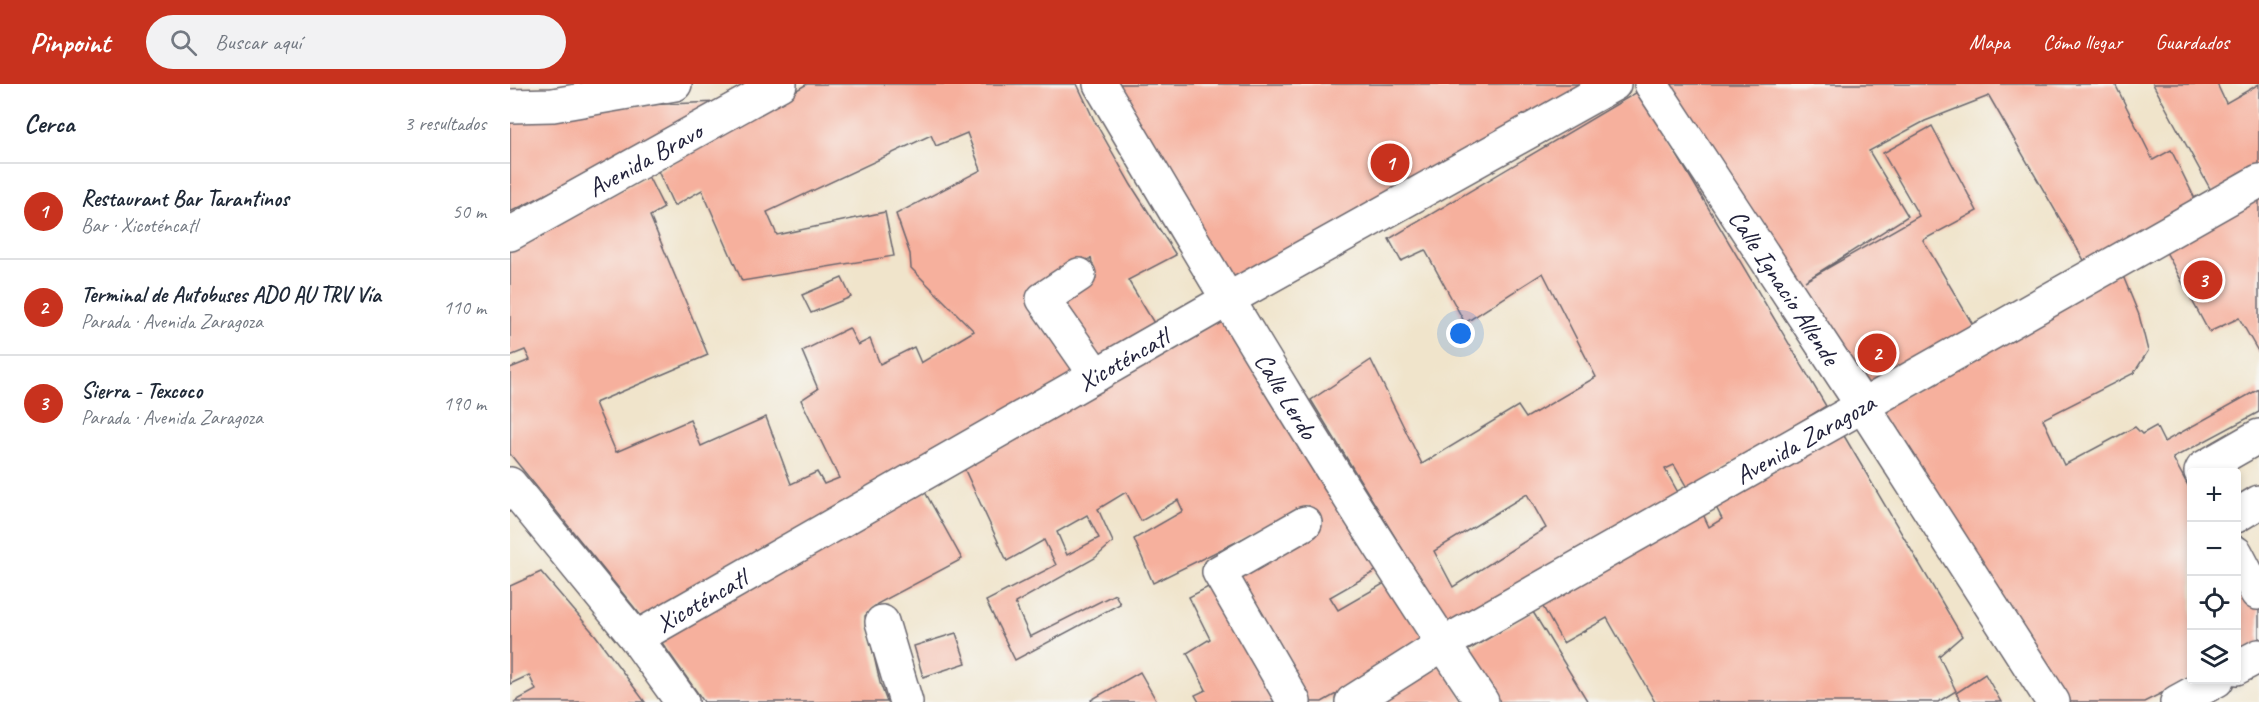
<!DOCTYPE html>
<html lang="es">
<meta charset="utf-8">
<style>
:root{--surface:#fff;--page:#f2f2f3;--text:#1f2937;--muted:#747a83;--line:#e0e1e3;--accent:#c8321e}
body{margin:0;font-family:Caveat,sans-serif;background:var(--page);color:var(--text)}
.controls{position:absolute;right:18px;bottom:18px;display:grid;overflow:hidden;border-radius:6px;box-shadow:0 3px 9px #0003}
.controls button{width:54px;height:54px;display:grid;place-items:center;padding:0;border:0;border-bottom:2px solid var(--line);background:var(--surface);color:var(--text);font:30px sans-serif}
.you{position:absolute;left:951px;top:250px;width:21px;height:21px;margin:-15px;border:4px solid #fff;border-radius:50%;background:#1a73e8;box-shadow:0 0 0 9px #1a73e833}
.badge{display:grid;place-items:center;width:39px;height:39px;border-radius:50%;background:var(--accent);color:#fff;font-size:20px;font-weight:700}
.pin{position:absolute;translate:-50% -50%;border:3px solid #fff;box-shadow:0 2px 6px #0006}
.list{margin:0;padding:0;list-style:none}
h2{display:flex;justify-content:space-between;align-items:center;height:78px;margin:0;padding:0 24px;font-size:26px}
h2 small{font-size:20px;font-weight:400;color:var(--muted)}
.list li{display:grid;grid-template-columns:39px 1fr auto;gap:18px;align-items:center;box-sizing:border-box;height:96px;padding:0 24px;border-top:2px solid var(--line)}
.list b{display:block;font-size:22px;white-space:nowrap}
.list p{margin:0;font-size:20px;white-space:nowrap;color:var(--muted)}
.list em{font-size:20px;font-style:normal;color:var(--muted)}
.icon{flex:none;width:33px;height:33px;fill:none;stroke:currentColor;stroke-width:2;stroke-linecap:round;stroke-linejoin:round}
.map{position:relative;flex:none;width:1749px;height:618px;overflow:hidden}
header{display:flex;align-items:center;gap:36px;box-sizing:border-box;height:84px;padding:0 30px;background:var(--accent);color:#fff}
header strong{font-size:28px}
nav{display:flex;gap:33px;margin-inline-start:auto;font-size:21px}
.search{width:420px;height:54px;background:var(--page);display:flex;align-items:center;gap:15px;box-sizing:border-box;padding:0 21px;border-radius:33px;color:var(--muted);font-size:22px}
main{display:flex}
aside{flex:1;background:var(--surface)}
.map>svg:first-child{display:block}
.building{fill:#f6b09d;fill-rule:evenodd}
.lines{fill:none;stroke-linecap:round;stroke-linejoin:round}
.minor-casing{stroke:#6a666d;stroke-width:36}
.major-casing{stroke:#6a666d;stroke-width:36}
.minor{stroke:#fff;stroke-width:33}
.major{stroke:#fff;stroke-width:33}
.labels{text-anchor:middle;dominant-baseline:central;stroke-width:4.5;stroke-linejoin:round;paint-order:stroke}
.street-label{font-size:26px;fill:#22223b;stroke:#f6f6f2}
</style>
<header>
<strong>Pinpoint</strong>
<div class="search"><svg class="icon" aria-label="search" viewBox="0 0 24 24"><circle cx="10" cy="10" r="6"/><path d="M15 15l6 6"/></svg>Buscar aquí</div>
<nav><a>Mapa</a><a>Cómo llegar</a><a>Guardados</a></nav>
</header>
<main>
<aside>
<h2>Cerca<small>3 resultados</small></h2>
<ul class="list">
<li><span class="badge">1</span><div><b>Restaurant Bar Tarantinos</b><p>Bar · Xicoténcatl</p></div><em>50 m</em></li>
<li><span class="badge">2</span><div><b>Terminal de Autobuses ADO AU TRV Vía</b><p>Parada · Avenida Zaragoza</p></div><em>110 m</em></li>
<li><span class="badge">3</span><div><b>Sierra - Texcoco</b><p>Parada · Avenida Zaragoza</p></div><em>190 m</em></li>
</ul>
</aside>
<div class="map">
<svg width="1749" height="618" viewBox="0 0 1749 618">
<rect width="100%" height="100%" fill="#f6f6f2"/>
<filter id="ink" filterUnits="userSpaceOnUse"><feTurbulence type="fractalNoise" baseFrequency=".0167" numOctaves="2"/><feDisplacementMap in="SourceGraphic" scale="12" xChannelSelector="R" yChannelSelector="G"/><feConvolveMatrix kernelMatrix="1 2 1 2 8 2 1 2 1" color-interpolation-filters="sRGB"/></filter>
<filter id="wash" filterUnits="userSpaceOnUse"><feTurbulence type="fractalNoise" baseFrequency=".008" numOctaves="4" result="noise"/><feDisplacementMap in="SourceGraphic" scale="24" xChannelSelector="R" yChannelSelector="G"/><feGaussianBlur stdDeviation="1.35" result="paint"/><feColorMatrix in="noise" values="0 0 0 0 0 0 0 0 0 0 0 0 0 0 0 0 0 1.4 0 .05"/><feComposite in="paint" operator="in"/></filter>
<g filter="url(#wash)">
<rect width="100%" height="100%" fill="#f0e4cb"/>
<g id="blocks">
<g class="building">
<polygon points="297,0 567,0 584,36 621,101 666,171 618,196 647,244 585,282 544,214 584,188 581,174 521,207 571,291 132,533 0,370 0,284 20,276 15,266 0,272 0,164 138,92 154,124 140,132 198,271 85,319 106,368 180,336 191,362 256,333 281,400 307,388 314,400 329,394 291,316 308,305 292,267 339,244 348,261 360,255 370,280 404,263 411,279 464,247 401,184 400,170 386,130 471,86 457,49 426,62 421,51 257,128 267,151 375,128 384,172 232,197 192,106 164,122 148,87"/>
<polygon points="594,0 1079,0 718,207"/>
<polygon points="1154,0 1605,0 1643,76 1661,66 1688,121 1579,185 1479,12 1415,37 1359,67 1398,132 1295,197 1409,132 1373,69 1422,42 1467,127 1413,156 1466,246 1346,308"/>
<polygon points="1643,0 1707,0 1716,19 1749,0 1749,85 1703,110"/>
<path d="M1129 7 1316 322 1179 407 1164 381 1155 385 1170 412 942 546 801 316 861 276 912 380 1008 322 1016 334 1086 293 1033 189 955 239 915 166 891 177 879 155ZM1017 410 1036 444 943 503 924 467Z"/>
<polygon points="210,18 122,68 0,128 0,26"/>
<polygon points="1749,110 1749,269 1729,234 1699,248 1655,166"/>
<polygon points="1611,187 1629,231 1638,267 1624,289 1533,335 1554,381 1625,343 1632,350 1646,342 1654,358 1749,305 1749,328 1663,374 1682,409 1682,594 1634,618 1545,618 1367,327"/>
<polygon points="332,194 341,213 301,229 292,211"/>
<path d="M717 230 871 484 820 513 828 526 880 496 917 559 812 618H797L724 488 810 440 799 422 643 499 624 455 673 427 668 416 631 437 616 408 588 425 603 458 585 474 505 519 520 553 605 510 610 520 505 576 476 517 546 481 534 456 497 477 454 384ZM577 431 589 454 557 471 547 448Z"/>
<polygon points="1330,345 1452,552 1429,572 1446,607 1428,618 1145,618 1097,534 1053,559 1032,521 1192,428 1199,443 1212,435 1206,423"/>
<polygon points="415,408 452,475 367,520 355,532 370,599 377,618 194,618 145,549"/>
<polygon points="31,488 86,552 135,618 4,618 26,606 19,591 0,600 0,502"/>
<polygon points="1726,495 1749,518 1749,561 1726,572"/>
<polygon points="706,499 777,618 689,618 685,611 696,606 677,569 700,555 679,513"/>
<polygon points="1023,528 1078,618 987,618 955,568"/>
<polygon points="446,549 456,579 413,593 404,562"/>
<polygon points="932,581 955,618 863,618"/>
<polygon points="630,588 647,618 582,618 581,616"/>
<polygon points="1475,590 1491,618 1452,618 1446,609"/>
</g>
</g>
</g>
<g filter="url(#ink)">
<use href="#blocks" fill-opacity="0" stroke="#6a666d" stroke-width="1.5"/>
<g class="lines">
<g class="minor-casing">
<g id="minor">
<path id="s1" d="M590 0C713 209 837 417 972 618"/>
<path id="s2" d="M1141 0 1352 321 1543 618"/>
<polyline points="0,22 43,21 165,0"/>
<path id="s3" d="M0 150 270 0"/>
<polyline points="569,191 533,215 586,291"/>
<polyline points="1691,388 1693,384 1749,352"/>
<polyline points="0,400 126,554 172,618"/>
<polyline points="1726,432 1749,418"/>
<polyline points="1726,469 1747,509"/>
<polyline points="372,538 396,618"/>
<path id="s4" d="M126 554 717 216 1104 0"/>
<polyline points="784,618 709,488 795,439"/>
<path id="s5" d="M842 618 933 560 1749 97"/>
</g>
</g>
<g class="major-casing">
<g id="major">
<polyline points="1726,584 1749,572"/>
<polyline points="1667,618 1707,596"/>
</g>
</g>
<use href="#minor" class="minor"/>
<use href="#major" class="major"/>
</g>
</g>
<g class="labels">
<g class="street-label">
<text stroke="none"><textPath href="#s3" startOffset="154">Avenida Bravo</textPath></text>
<text stroke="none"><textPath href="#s2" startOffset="243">Calle Ignacio Allende</textPath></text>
<text stroke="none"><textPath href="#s4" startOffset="561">Xicoténcatl</textPath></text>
<text stroke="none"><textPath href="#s1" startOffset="363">Calle Lerdo</textPath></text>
<text stroke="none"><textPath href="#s5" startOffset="524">Avenida Zaragoza</textPath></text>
<text stroke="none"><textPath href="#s4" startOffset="75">Xicoténcatl</textPath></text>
</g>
</g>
</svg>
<div class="controls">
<button>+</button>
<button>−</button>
<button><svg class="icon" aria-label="locate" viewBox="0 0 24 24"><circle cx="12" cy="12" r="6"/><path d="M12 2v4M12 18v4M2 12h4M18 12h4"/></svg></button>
<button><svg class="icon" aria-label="layers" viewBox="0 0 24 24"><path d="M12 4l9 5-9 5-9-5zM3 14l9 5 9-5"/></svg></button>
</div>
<div class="you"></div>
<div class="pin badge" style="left:880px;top:79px">1</div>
<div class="pin badge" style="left:1367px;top:269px">2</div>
<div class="pin badge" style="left:1693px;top:196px">3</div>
</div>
</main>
